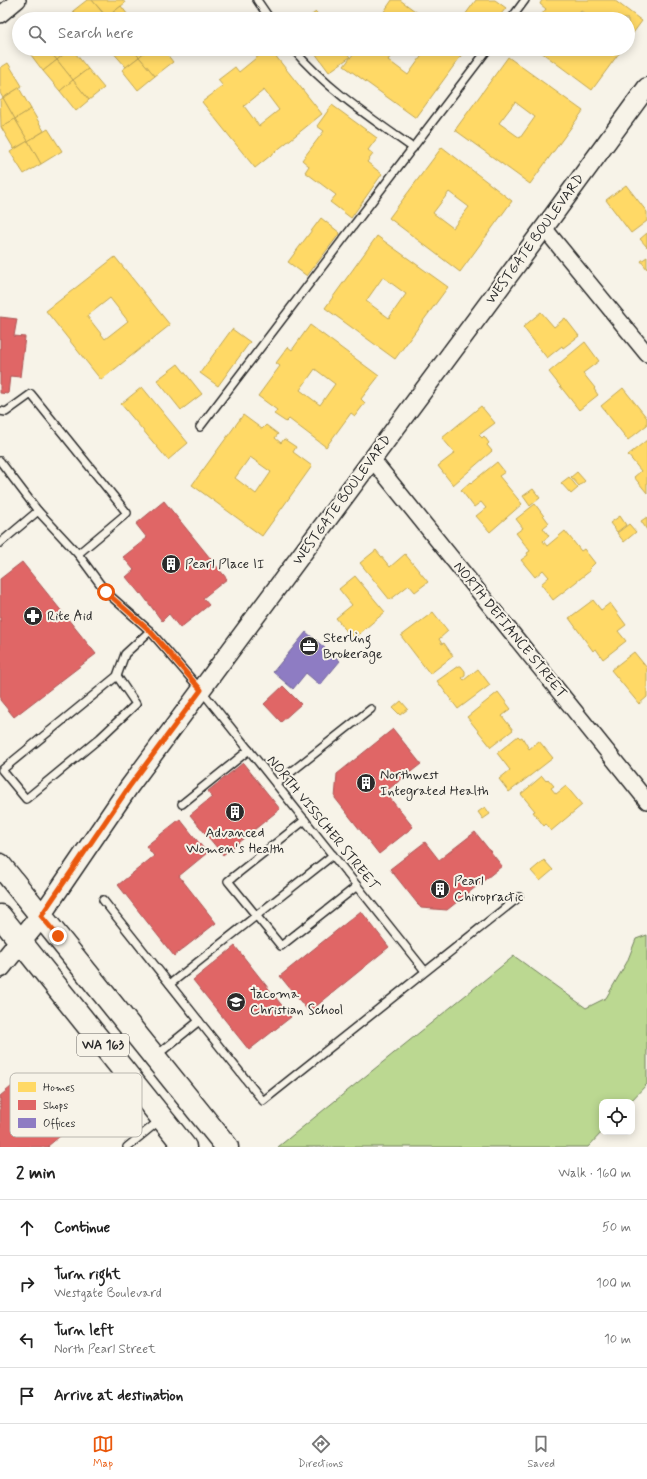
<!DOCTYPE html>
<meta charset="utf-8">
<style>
:root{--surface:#fff;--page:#f6f6f6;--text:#222;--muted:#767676;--line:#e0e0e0;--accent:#ea580c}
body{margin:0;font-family:Mynerve,sans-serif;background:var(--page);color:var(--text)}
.controls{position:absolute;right:12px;bottom:12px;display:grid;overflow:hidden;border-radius:8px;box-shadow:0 2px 10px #0003}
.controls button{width:36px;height:36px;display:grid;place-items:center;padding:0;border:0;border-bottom:1px solid var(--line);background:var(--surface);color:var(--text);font:20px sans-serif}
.stop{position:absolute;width:12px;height:12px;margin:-9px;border:3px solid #ea580c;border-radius:50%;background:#fff}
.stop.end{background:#ea580c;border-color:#fff;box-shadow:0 1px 4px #0008}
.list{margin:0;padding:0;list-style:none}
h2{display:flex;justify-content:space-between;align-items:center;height:52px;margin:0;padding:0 16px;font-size:17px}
h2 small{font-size:13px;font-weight:400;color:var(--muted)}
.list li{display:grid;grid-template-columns:26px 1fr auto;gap:12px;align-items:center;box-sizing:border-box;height:56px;padding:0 16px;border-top:1px solid var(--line)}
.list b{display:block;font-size:15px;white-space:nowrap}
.list p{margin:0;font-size:13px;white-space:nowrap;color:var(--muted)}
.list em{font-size:13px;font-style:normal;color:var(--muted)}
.icon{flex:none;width:22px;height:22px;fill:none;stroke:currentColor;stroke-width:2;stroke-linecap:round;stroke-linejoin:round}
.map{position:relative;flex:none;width:647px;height:1147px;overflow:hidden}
.search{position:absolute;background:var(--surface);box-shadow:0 2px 10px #0003;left:12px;right:12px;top:12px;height:44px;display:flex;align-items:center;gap:10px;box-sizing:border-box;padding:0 14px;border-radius:22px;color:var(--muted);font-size:15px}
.sheet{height:276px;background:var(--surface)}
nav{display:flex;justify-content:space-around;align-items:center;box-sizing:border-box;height:56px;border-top:1px solid var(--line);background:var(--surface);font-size:11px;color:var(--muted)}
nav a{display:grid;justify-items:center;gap:2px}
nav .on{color:var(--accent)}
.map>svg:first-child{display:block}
.green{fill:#bbd891;stroke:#73825e}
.homes{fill:#ffd966;stroke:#bfa554;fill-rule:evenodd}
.shops{fill:#e06666;stroke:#aa5454}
.offices{fill:#8e7cc3;stroke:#706495}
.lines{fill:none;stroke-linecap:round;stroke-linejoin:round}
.service-casing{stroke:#2b2b2b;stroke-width:10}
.minor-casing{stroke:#2b2b2b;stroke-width:18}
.tertiary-casing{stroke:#2b2b2b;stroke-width:21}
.secondary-casing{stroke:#2b2b2b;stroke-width:24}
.primary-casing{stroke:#2b2b2b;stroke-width:25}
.service{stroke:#f7f3e8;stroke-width:7}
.minor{stroke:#f7f3e8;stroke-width:15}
.tertiary{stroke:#f7f3e8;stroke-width:18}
.secondary{stroke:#f7f3e8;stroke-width:21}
.primary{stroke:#f7f3e8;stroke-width:22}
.route{stroke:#ea580c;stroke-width:5}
.labels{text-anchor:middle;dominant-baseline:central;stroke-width:4;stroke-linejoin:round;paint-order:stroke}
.shield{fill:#f7f3e8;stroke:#686764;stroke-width:1}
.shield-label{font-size:13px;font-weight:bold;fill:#2b2b2b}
.street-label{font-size:14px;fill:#2b2b2b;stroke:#f7f3e8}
.poi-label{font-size:14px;fill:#2b2b2b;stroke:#f7f3e8;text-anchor:start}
.key{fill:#f7f3e8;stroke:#bab7af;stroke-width:1}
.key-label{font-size:11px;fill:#2b2b2b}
</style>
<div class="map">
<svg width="647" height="1147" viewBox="0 0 647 1147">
<rect width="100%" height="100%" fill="#f7f3e8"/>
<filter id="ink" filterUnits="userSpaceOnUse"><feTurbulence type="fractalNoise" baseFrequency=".025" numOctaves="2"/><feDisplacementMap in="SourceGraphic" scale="8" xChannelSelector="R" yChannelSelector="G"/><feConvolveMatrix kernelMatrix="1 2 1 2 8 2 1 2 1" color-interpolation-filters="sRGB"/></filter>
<g filter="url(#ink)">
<polygon class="green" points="647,935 647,1084 630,1102 602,1102 602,1132 588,1147 278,1147 514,956 586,1008 606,998 627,962 636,939"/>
<g class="homes">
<polygon points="87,0 92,0 107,18 105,19 80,19 73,11"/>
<polygon points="92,0 123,0 125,3 107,17"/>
<polygon points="392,0 400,0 426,19 379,19"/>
<polygon points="476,0 495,0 506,8 497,19 462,19"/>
<polygon points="542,0 614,0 642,21 628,40 628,19 592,19 581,11 575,19 538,19 546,9 540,4"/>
<polygon points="121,6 131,19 108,19 107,17"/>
<polygon points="316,12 321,19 306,19"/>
<polygon points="30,49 48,49 57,60 43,71 28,51"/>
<polygon points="48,49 70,49 57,60"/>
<polygon points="70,49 72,49 88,69 73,80 57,60"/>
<polygon points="110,49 132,49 139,57 126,67"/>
<polygon points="132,49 148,49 139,57"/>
<polygon points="148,49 163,49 173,62 155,76 139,57"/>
<path d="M267 49H270L322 114 255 168 202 102 223 86 218 80 235 67 239 72ZM264 90 279 110 259 126 244 106Z"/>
<polygon points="312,49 344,49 350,57 329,72"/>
<polygon points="357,49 396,49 388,60 408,75 423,54 416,49 466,49 416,118 344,66"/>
<polygon points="537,49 622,49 592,90"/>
<polygon points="139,57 155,76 138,90 122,70"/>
<path d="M508 57 583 111 530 184 455 130ZM515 102 535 117 520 138 499 123Z"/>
<polygon points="57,60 73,80 60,91 43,71"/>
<polygon points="8,63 22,86 3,98 0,93 0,68"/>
<polygon points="88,69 104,88 89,100 73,80"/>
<polygon points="73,80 89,100 76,111 60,91"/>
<polygon points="19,88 31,109 15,119 3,98"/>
<polygon points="3,98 15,119 1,127 0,100"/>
<polygon points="332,105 377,138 368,150 373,154 367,162 382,174 351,218 330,202 336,195 305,172 309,166 302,160 324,131 317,126"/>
<polygon points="31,109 44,131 28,141 15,119"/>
<polygon points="15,119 28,141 14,149 1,127"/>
<polygon points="48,129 62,151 41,164 28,141"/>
<polygon points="28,141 41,164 24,174 10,152"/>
<path d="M442 147 512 201 460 272 389 218ZM449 192 469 207 453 228 433 213Z"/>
<polygon points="626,185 647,212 647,221 631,233 606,200"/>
<polygon points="321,218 340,233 307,276 288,262"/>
<polygon points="647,233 647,247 640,239"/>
<path d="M377 236 448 287 395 359 325 308ZM383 277 406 294 389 318 366 301Z"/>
<path d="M115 257 170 325 101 380 46 311ZM110 298 128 321 105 339 87 316Z"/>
<polygon points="647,257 647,269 641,261"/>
<polygon points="541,312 554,327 565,318 579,336 563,348 562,346 547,358 523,327"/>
<path d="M310 325 379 376 361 399 365 403 355 416 351 413 326 447 289 419 286 422 274 414 277 410 258 396 280 366 276 363 288 347 292 350ZM315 369 335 384 320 405 300 390Z"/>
<polygon points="232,329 250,342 218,386 200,373"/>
<polygon points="585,342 599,361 583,373 595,388 594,389 598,395 579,410 549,372"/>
<polygon points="178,364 202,394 181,410 157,380"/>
<polygon points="142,387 188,443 168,460 121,404"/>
<polygon points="623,388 647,418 647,425 628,440 601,406"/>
<polygon points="481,406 495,423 479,435 482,438 484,436 489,443 487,445 492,451 453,485 438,466 455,453 442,438"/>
<path d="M243 415 262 429 266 425 278 434 275 438 281 443 284 439 296 447 293 452 312 466 262 536 192 485ZM250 457 271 472 256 494 235 478Z"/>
<polygon points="647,440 647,493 634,477 641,471 628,455"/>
<polygon points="497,462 505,472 499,476 522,504 490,532 476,516 486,508 481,502 474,507 461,490 470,482 471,483"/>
<polygon points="577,472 585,481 579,486 571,477"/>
<polygon points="569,477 578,488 571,494 561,483"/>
<polygon points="533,489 540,498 530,506 523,496"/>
<polygon points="535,504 549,523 543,528 549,536 543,541 547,546 565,531 581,551 584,549 595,563 589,569 590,571 553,600 541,584 549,577 543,570 535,577 521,560 528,555 527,553 530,551 516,533 523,528 516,519"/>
<polygon points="620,516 626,525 617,532 610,523"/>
<polygon points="647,517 647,530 641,521"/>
<polygon points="629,524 636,532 624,542 617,533"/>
<polygon points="376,550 390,567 405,554 428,582 415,592 409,585 390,600 360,563"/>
<polygon points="355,576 385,612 353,639 336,618 352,605 339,589"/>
<polygon points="593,600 601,610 610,603 626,625 618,631 626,641 603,659 596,649 593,651 569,618"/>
<polygon points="433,612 448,631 439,639 442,644 444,643 453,656 430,674 401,636"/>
<polygon points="634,652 647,668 647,697 639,704 611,670"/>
<polygon points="458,666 461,666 465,671 465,676 462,678 464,680 478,669 490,685 458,709 437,681"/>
<polygon points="498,692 511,709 502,716 513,730 491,747 467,717"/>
<polygon points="401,701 408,709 400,715 393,708"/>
<polygon points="518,736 520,738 522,737 529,749 539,741 553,758 509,792 499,779 510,770 497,753"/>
<polygon points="542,776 546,781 548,779 554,786 551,788 556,794 566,786 582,805 551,831 546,824 544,826 533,812 535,811 521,794"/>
<polygon points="485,807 490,814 483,819 478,812"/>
<polygon points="544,860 553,870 540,881 531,871"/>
</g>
<g class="shops">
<polygon points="0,317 17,319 14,336 25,337 20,377 10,376 8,394 0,393"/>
<polygon points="164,501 227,579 203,598 209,605 180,628 169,614 162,621 141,593 140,594 126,577 134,570 123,557 147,538 136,524"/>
<polygon points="22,562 96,654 14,717 0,700 0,579"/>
<polygon points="283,686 301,704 281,722 264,704"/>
<polygon points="393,729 421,764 385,792 413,827 379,854 335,798 337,774"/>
<polygon points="243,763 280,809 223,855 190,815 212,797 208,791"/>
<polygon points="180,819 207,853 179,876 216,923 174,956 118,885 154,856 146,846"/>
<polygon points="475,832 502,866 447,910 421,908 390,869 425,842 439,860"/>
<polygon points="361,911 389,947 309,1012 280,976"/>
<polygon points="235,946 291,1017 249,1050 193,980"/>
<polygon points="17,1082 33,1103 39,1099 65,1132 48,1146 49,1147 0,1147 0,1096"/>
</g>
<polygon class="offices" points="306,632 340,661 320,685 306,673 293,689 273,672"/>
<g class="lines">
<g class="service-casing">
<g id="service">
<polyline points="257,0 270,19"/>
<polyline points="511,19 525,0"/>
<path d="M293 49C327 89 371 118 413 148"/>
<polyline points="0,411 6,412 31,394 127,513 78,554 106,592 150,631"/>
<polyline points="200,427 488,49"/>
<polyline points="0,461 38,511"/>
<polyline points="0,543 38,511 78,554"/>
<polyline points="117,676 136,704 100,738 26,799 2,770 117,676 125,654 150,631 201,690 425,971"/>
<polyline points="276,784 371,709"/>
<polyline points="182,804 249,750"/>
<polyline points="305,820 228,881 281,946 357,886"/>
<polyline points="103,900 199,1021 157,1055"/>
<polyline points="170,984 333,855"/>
<polyline points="199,1021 263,1101 519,897"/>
<polyline points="127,1147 160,1120"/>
</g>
</g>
<g class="minor-casing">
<g id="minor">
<polyline points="0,15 18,0"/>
<polyline points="544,228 647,354"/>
<polyline points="372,459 647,801"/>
</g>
</g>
<g class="tertiary-casing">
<polyline id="tertiary" points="41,916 129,787 544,228 647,87"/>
</g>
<g class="secondary-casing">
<polyline id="secondary" points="0,967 41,916"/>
</g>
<g class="primary-casing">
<g id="primary">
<polyline points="0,865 227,1147"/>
<polyline points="0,916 185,1147"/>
</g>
</g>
<use href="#service" class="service"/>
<use href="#minor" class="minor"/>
<use href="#tertiary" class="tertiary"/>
<use href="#secondary" class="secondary"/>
<use href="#primary" class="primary"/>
</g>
</g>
<g class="lines" filter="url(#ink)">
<polyline class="route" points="58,936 41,916 129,787 201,690 150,631 106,592"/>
</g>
<defs>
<g id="building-disc" transform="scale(1)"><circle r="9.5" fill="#2b2b2b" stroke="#f7f3e8"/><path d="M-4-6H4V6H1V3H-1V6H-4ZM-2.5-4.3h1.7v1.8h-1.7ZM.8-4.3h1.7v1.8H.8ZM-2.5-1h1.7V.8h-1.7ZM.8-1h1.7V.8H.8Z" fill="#fff"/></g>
<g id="pharmacy-disc" transform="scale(1)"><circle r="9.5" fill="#2b2b2b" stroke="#f7f3e8"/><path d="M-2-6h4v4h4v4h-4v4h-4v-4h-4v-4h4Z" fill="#fff"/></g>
<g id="office-disc" transform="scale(1)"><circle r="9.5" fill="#2b2b2b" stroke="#f7f3e8"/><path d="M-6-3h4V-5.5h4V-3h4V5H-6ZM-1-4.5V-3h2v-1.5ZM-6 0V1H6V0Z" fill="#fff"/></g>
<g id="school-disc" transform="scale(1)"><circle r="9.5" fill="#2b2b2b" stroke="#f7f3e8"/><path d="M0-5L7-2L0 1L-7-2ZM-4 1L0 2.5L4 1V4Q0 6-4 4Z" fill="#fff"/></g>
</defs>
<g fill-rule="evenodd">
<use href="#building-disc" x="171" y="564"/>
<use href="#pharmacy-disc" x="33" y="616"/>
<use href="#office-disc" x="309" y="646"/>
<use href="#building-disc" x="366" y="783"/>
<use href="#building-disc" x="235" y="812"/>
<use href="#building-disc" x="440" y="889"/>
<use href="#school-disc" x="236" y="1002"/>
</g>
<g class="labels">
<rect class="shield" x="77" y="1034" width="52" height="22" rx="3"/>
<g class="shield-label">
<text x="103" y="1045">WA 163</text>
</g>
<g class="street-label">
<text transform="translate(535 239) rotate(-54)">WESTGATE BOULEVARD</text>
<text transform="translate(342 500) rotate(-54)">WESTGATE BOULEVARD</text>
<text transform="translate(510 630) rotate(51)">NORTH DEFIANCE STREET</text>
<text transform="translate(323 823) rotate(51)">NORTH VISSCHER STREET</text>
</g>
<g class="poi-label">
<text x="185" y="564">Pearl Place II</text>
<text x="47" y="616">Rite Aid</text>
<text x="323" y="638">Sterling<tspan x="323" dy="16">Brokerage</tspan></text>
<text x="380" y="775">Northwest<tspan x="380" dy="16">Integrated Health</tspan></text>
<text x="235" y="833" text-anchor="middle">Advanced<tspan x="235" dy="16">Women's Health</tspan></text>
<text x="454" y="881">Pearl<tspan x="454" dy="16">Chiropractic</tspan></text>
<text x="250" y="994">Tacoma<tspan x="250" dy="16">Christian School</tspan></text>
</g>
</g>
<rect x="10" y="1073" width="132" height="64" rx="6" class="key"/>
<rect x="18" y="1082" width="18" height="10" fill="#ffd966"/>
<rect x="18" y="1100" width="18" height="10" fill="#e06666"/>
<rect x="18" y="1118" width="18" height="10" fill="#8e7cc3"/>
<g class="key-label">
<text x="43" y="1091">Homes</text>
<text x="43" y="1109">Shops</text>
<text x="43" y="1127">Offices</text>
</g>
</svg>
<div class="controls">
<button><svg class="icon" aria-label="locate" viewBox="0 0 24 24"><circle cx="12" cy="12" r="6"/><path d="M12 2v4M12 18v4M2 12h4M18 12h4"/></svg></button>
</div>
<div class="stop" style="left:106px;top:592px"></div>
<div class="stop end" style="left:58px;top:936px"></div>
<div class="search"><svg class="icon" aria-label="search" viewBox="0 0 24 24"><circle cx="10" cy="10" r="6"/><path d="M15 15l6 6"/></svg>Search here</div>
</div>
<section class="sheet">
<h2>2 min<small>Walk · 160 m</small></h2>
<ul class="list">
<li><svg class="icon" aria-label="ahead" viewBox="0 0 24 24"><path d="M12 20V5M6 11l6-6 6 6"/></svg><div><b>Continue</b></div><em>50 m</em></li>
<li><svg class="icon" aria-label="right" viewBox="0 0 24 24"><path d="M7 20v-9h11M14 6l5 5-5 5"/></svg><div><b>Turn right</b><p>Westgate Boulevard</p></div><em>100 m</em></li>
<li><svg class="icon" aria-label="left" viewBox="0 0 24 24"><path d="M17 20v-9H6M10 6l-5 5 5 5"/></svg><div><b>Turn left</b><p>North Pearl Street</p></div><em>10 m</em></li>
<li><svg class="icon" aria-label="arrive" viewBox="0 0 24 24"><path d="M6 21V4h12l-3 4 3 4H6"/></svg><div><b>Arrive at destination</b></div></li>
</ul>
</section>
<nav>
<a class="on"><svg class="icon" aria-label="map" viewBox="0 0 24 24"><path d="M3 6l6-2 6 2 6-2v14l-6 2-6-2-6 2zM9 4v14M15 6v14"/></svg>Map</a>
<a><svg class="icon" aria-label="directions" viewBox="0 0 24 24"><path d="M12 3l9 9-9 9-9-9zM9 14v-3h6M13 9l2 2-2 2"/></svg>Directions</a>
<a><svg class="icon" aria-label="saved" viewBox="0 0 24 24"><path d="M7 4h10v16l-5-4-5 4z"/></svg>Saved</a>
</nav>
